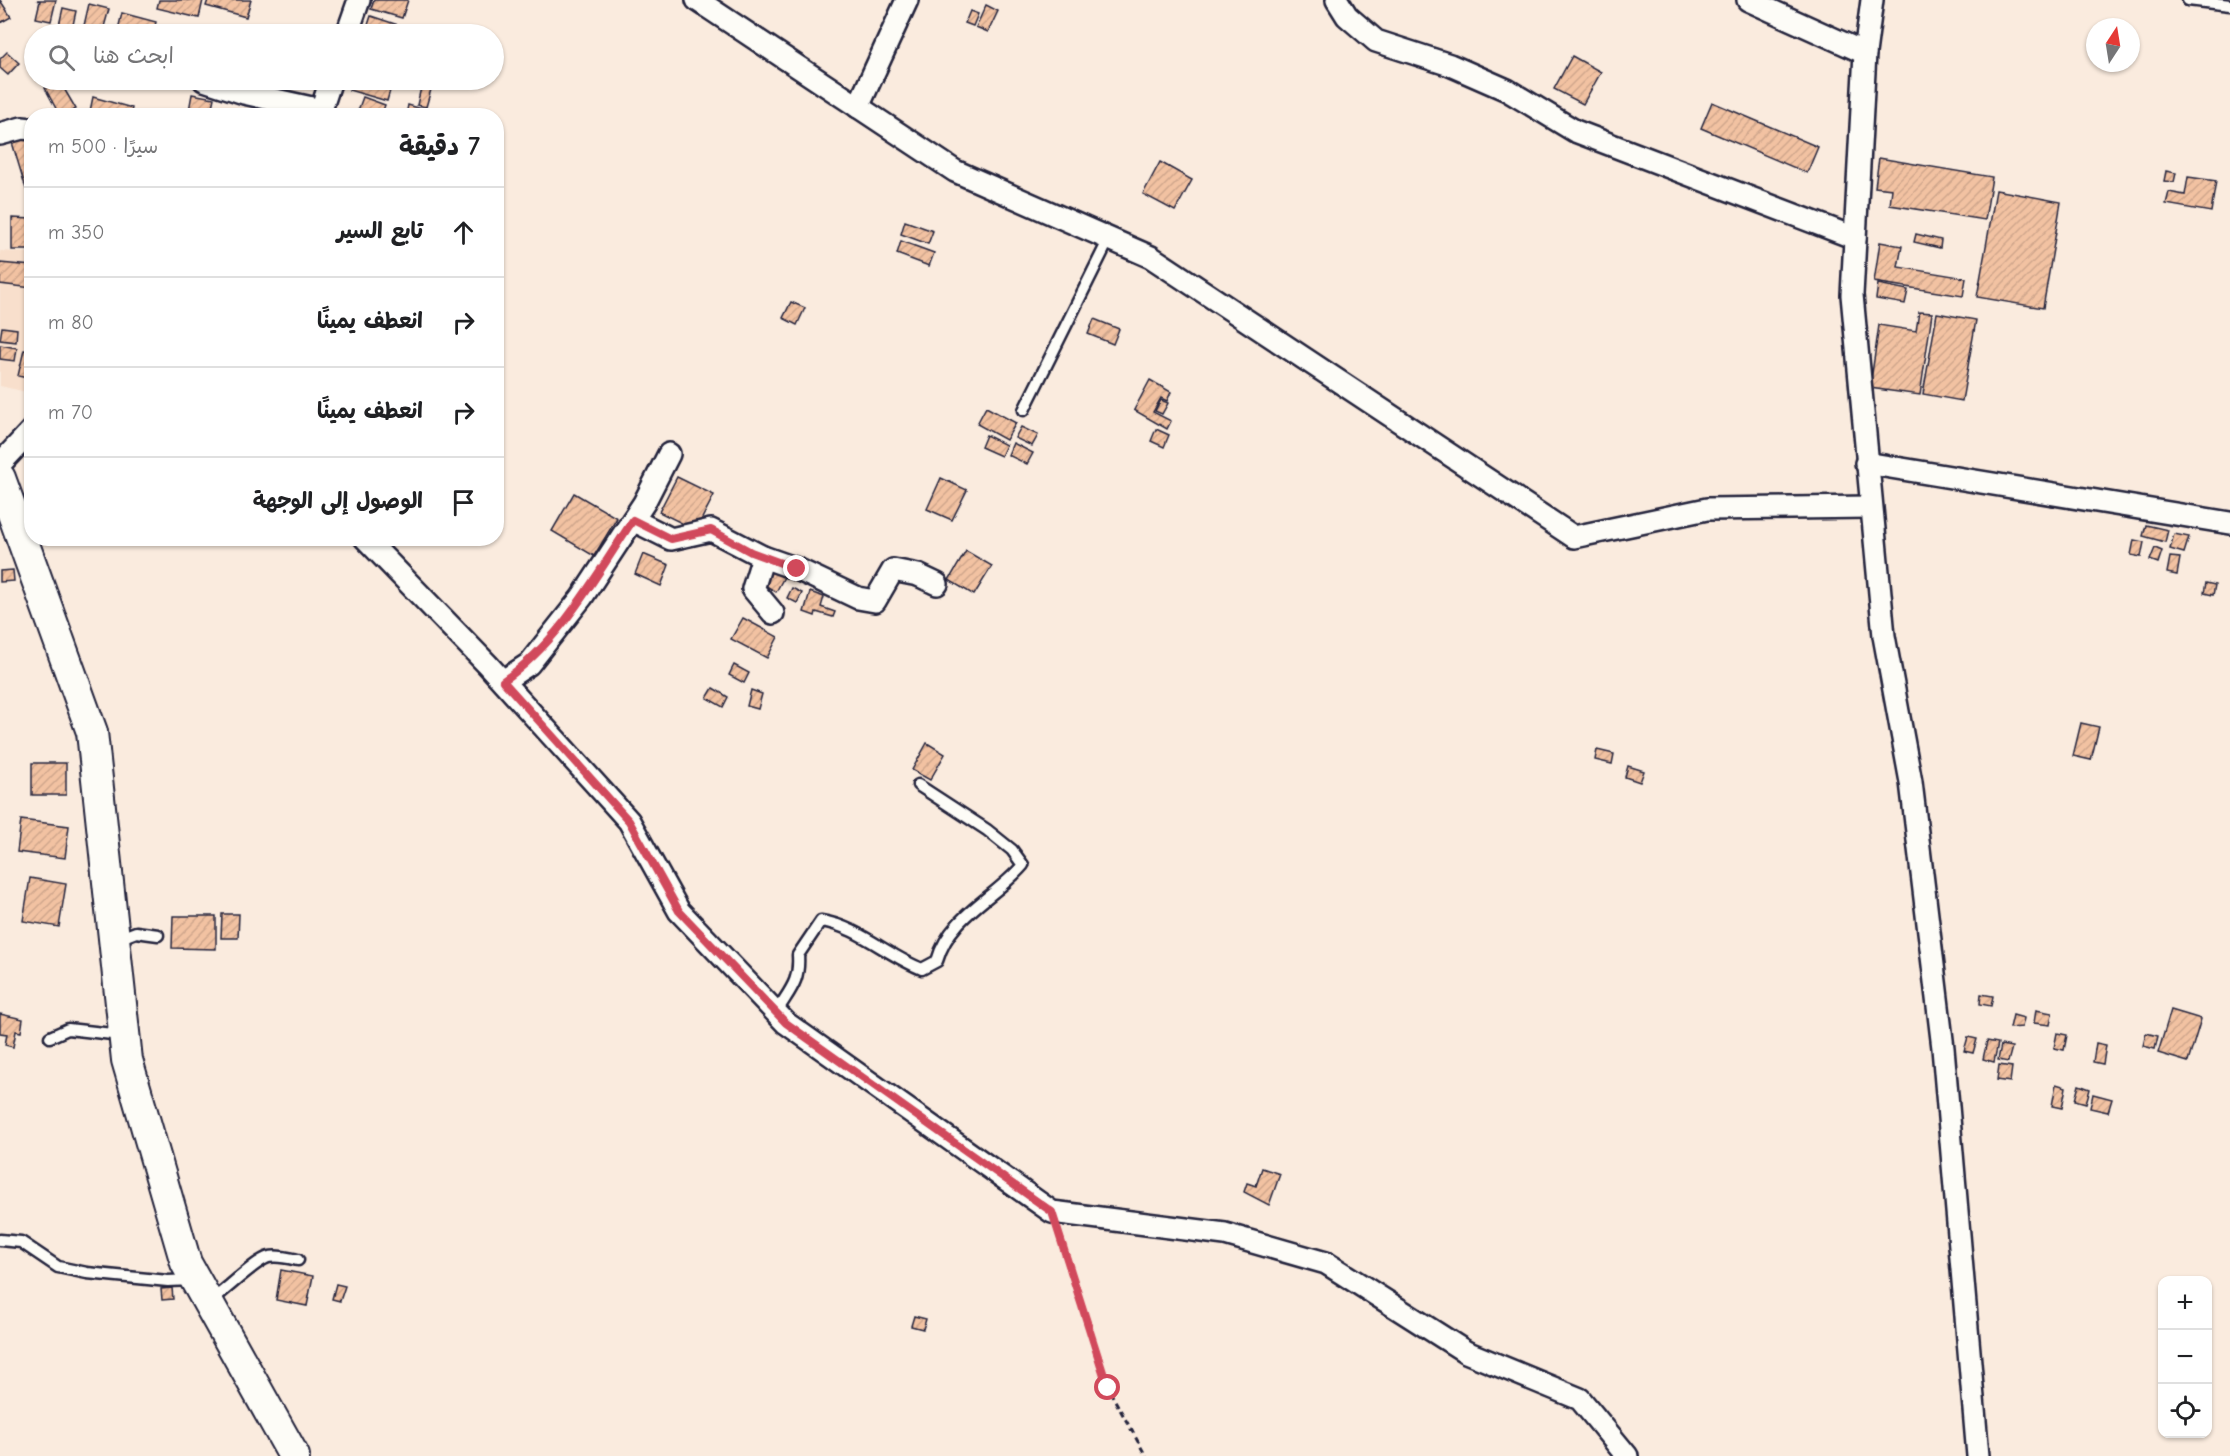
<!DOCTYPE html>
<html lang="ar">
<meta charset="utf-8">
<style>
:root{--surface:#fff;--page:#f2f2f2;--text:#202124;--muted:#757577;--line:#e0e0e0}
body{margin:0;font-family:"Comic Neue","Playpen Sans Arabic",sans-serif;background:var(--page);color:var(--text);direction:rtl}
.controls{position:absolute;right:18px;bottom:18px;display:grid;overflow:hidden;border-radius:12px;box-shadow:0 2px 4px #0004}
.controls button{width:54px;height:54px;display:grid;place-items:center;padding:0;border:0;border-bottom:2px solid var(--line);background:var(--surface);color:var(--text);font:30px sans-serif}
.compass{position:absolute;left:2086px;top:18px;width:54px;height:54px;border-radius:50%;background:var(--surface);box-shadow:0 2px 4px #0004;rotate:12deg}
.stop{position:absolute;width:18px;height:18px;margin:-14px;border:4px solid #d1495b;border-radius:50%;background:#fff}
.stop.end{background:#d1495b;border-color:#fff;box-shadow:0 2px 6px #0008}
.list{margin:0;padding:0;list-style:none}
h2{display:flex;justify-content:space-between;align-items:center;height:78px;margin:0;padding:0 24px;font-size:26px}
h2 small{font-size:20px;font-weight:400;color:var(--muted)}
.list li{display:grid;grid-template-columns:39px 1fr auto;gap:18px;align-items:center;box-sizing:border-box;height:90px;padding:0 24px;border-top:2px solid var(--line)}
.list b{display:block;font-size:22px;white-space:nowrap}
.list em{font-size:20px;font-style:normal;color:var(--muted)}
.icon{flex:none;width:33px;height:33px;fill:none;stroke:currentColor;stroke-width:2;stroke-linecap:round;stroke-linejoin:round}
.map{position:relative;flex:none;width:2230px;height:1456px;overflow:hidden;direction:ltr}
.search{position:absolute;background:var(--surface);box-shadow:0 2px 4px #0004;left:24px;top:24px;width:480px;height:66px;display:flex;align-items:center;gap:15px;box-sizing:border-box;padding:0 21px;border-radius:33px;color:var(--muted);font-size:22px}
.panel{position:absolute;background:var(--surface);box-shadow:0 2px 4px #0004;left:24px;top:108px;width:480px;height:438px;border-radius:24px;direction:rtl}
.map>svg:first-child{display:block}
.built{fill:#f8dfcc}
.building{fill:url(#building-hatch);stroke:#22223b;stroke-width:1.5}
.lines{fill:none;stroke-linecap:round;stroke-linejoin:round}
.lane-casing{stroke:#22223b;stroke-width:15}
.street-casing{stroke:#22223b;stroke-width:26}
.secondary-casing{stroke:#22223b;stroke-width:34}
.path{stroke:#22223b;stroke-width:3;stroke-dasharray:6 4.5;stroke-linecap:butt}
.lane{stroke:#fdfcf7;stroke-width:10}
.street{stroke:#fdfcf7;stroke-width:21}
.secondary{stroke:#fdfcf7;stroke-width:30}
.route{stroke:#d1495b;stroke-width:8}
</style>
<div class="map">
<svg width="2230" height="1456" viewBox="0 0 2230 1456">
<defs>
<pattern id="building-hatch" width="6" height="6" patternUnits="userSpaceOnUse" patternTransform="scale(1.5)"><rect width="6" height="6" fill="#f2c2a2"/><path d="M-1 1l2-2M0 6l6-6M5 7l2-2" fill="none" stroke="#cfa68c"/></pattern>
</defs>
<rect width="100%" height="100%" fill="#faebde"/>
<filter id="ink" filterUnits="userSpaceOnUse"><feTurbulence type="fractalNoise" baseFrequency=".0167" numOctaves="2"/><feDisplacementMap in="SourceGraphic" scale="12" xChannelSelector="R" yChannelSelector="G"/><feConvolveMatrix kernelMatrix="1 2 1 2 8 2 1 2 1" color-interpolation-filters="sRGB"/></filter>
<g filter="url(#ink)">
<polygon class="built" points="0,251 31,253 31,393 0,386"/>
<g class="building">
<polygon points="0,0 11,17 0,23"/>
<polygon points="37,0 56,0 51,21 36,18 40,1"/>
<polygon points="159,0 203,0 199,18 157,8"/>
<polygon points="208,0 251,0 246,17 206,6"/>
<polygon points="374,0 408,0 402,18 371,9"/>
<polygon points="89,4 109,9 102,34 82,34"/>
<polygon points="986,5 998,11 988,32 976,27"/>
<polygon points="63,8 76,11 71,34 57,34"/>
<polygon points="970,11 978,14 973,26 965,23"/>
<polygon points="122,13 156,22 153,34 117,34"/>
<polygon points="371,16 401,26 398,34 365,34"/>
<polygon points="7,52 19,63 8,75 0,68 0,59"/>
<polygon points="1572,56 1601,72 1583,104 1554,89"/>
<polygon points="59,80 76,109 64,116 60,116 45,88"/>
<polygon points="352,80 393,80 387,101 349,90"/>
<polygon points="422,83 432,86 426,107 417,105"/>
<polygon points="192,94 214,98 210,116 188,116"/>
<polygon points="93,97 132,108 130,116 106,116 90,111"/>
<polygon points="363,97 385,105 381,116 356,116"/>
<polygon points="1712,102 1818,147 1807,173 1701,128"/>
<polygon points="408,105 422,109 420,116 406,115"/>
<polygon points="30,134 32,191 27,192 11,139"/>
<polygon points="1879,158 1992,177 1985,220 1890,205 1892,189 1875,187"/>
<polygon points="1160,162 1192,180 1175,211 1143,194"/>
<polygon points="2166,171 2176,173 2174,182 2164,181"/>
<polygon points="2188,177 2216,181 2211,212 2166,204 2169,192 2185,195"/>
<polygon points="1996,190 2061,202 2043,308 1977,297"/>
<polygon points="12,218 32,219 32,250 12,250"/>
<polygon points="905,221 933,231 928,244 901,234"/>
<polygon points="1916,234 1941,240 1940,248 1914,242"/>
<polygon points="901,241 934,253 929,266 897,254"/>
<polygon points="1880,242 1902,246 1898,267 1966,278 1963,296 1874,282"/>
<polygon points="0,263 32,266 32,288 0,284"/>
<polygon points="1878,284 1908,290 1905,304 1876,299"/>
<polygon points="791,302 805,308 797,325 783,318"/>
<polygon points="1919,312 1932,313 1920,395 1870,388 1879,325 1916,331"/>
<polygon points="1937,313 1976,320 1962,401 1923,394"/>
<polygon points="1094,319 1119,329 1113,344 1088,334"/>
<polygon points="2,327 17,329 16,342 0,340"/>
<polygon points="0,345 17,348 15,361 0,359"/>
<polygon points="24,350 32,351 32,379 18,376"/>
<polygon points="1150,380 1171,392 1167,401 1161,398 1153,412 1171,421 1167,429 1134,410"/>
<polygon points="1161,400 1168,403 1162,414 1155,411"/>
<polygon points="986,407 1016,423 1006,440 977,424"/>
<polygon points="1021,427 1038,435 1032,446 1015,438"/>
<polygon points="1156,429 1169,435 1164,447 1151,441"/>
<polygon points="986,435 1006,445 1001,456 981,447"/>
<polygon points="1013,443 1033,453 1027,464 1008,455"/>
<polygon points="677,477 714,495 696,530 659,512"/>
<polygon points="941,478 967,490 952,520 927,509"/>
<polygon points="574,493 617,518 594,556 552,531"/>
<polygon points="2146,525 2168,530 2165,542 2143,536"/>
<polygon points="2174,534 2189,537 2184,553 2170,549"/>
<polygon points="2134,540 2144,542 2141,557 2131,555"/>
<polygon points="2155,548 2162,551 2158,563 2150,560"/>
<polygon points="966,551 992,566 974,595 949,580"/>
<polygon points="643,554 669,565 661,586 635,574"/>
<polygon points="2170,557 2180,558 2177,575 2167,573"/>
<polygon points="772,568 785,575 776,592 763,584"/>
<polygon points="13,570 14,581 0,582 0,571"/>
<polygon points="2206,583 2215,585 2213,595 2204,593"/>
<polygon points="792,588 802,593 797,603 787,598"/>
<polygon points="810,592 824,597 821,607 835,612 833,617 816,612 815,616 804,612"/>
<polygon points="743,618 778,637 767,658 731,639"/>
<polygon points="734,665 749,673 744,683 729,675"/>
<polygon points="713,688 728,697 723,707 707,698"/>
<polygon points="751,690 762,694 758,709 747,706"/>
<polygon points="2081,723 2099,727 2091,760 2073,756"/>
<polygon points="927,743 945,754 930,780 912,770"/>
<polygon points="1597,750 1614,754 1612,764 1595,760"/>
<rect x="32" y="763" width="34" height="32"/>
<polygon points="1628,766 1644,771 1640,782 1625,777"/>
<polygon points="21,820 69,826 65,858 17,852"/>
<polygon points="30,878 66,884 59,927 23,921"/>
<polygon points="222,914 239,914 238,938 221,938"/>
<polygon points="173,916 216,916 216,949 172,948"/>
<polygon points="1981,994 1993,996 1991,1006 1980,1004"/>
<polygon points="2036,1010 2052,1013 2050,1025 2034,1023"/>
<polygon points="2171,1010 2201,1019 2188,1062 2158,1053"/>
<polygon points="0,1014 23,1019 21,1032 16,1031 13,1047 5,1045 7,1034 0,1033"/>
<polygon points="2013,1015 2024,1018 2022,1027 2010,1028"/>
<polygon points="2057,1033 2067,1035 2064,1050 2054,1048"/>
<polygon points="2146,1033 2158,1036 2155,1049 2143,1046"/>
<polygon points="1968,1037 1977,1039 1973,1053 1964,1051"/>
<polygon points="1987,1041 1998,1043 1994,1062 1983,1059"/>
<polygon points="2096,1043 2106,1045 2103,1064 2093,1062"/>
<polygon points="2001,1045 2012,1047 2008,1062 1998,1060"/>
<polygon points="1999,1065 2012,1067 2010,1082 1997,1080"/>
<polygon points="2056,1084 2066,1087 2062,1108 2052,1106"/>
<polygon points="2079,1085 2090,1089 2086,1103 2075,1100"/>
<polygon points="2093,1094 2112,1099 2108,1112 2090,1108"/>
<polygon points="1262,1168 1280,1174 1269,1205 1244,1192 1247,1183 1256,1186"/>
<polygon points="281,1270 313,1276 307,1306 276,1300"/>
<polygon points="336,1284 345,1286 340,1301 332,1299"/>
<polygon points="172,1288 173,1299 162,1300 161,1289"/>
<polygon points="914,1316 926,1319 923,1329 911,1326"/>
</g>
<g class="lines">
<g class="lane-casing">
<g id="lane">
<polyline points="2188,0 2230,5"/>
<polyline points="1024,410 1109,239"/>
<polyline points="118,939 136,932 158,935"/>
<path d="M776 1013C789 990 800 983 798 955L821 921C857 926 888 956 922 969L937 961C950 915 994 899 1023 865L1012 850 987 830 918 785"/>
<polyline points="50,1037 68,1029 121,1035"/>
<polyline points="0,1240 21,1242 58,1267 87,1273 168,1281 192,1280"/>
<path d="M209 1302C224 1292 256 1260 269 1257 278 1255 289 1258 298 1260"/>
</g>
</g>
<g class="street-casing">
<g id="street">
<polyline points="697,0 955,171 1151,257 1574,537 1707,509 1871,507"/>
<polyline points="1337,0 1347,16 1376,41 1450,65 1507,90 1575,131 1855,238"/>
<polyline points="1748,0 1865,53"/>
<polyline points="1872,0 1865,53 1852,295 1884,636 1911,782 1943,1048 1978,1456"/>
<polyline points="347,34 359,0"/>
<polyline points="204,80 244,93 321,110"/>
<polyline points="858,107 907,0"/>
<polyline points="319,116 331,80"/>
<polyline points="0,134 22,128 32,129"/>
<polyline points="1866,463 2230,523"/>
<polyline points="0,464 32,430"/>
<polyline points="633,520 671,539 711,530 763,557 753,589 773,613"/>
<polyline points="365,538 487,664 629,821 679,911 786,1023 1052,1212 1225,1234 1326,1263 1466,1352 1580,1399 1627,1456"/>
<polyline points="763,557 797,569 858,598 875,601 893,570 918,575 937,584"/>
<polyline points="503,681 529,664 582,597 644,503 669,454"/>
</g>
</g>
<g class="secondary-casing">
<polyline id="secondary" points="0,478 92,732 127,1060 186,1263 294,1456"/>
</g>
<polyline class="path" points="1058,1232 1108,1388 1146,1456"/>
<use href="#lane" class="lane"/>
<use href="#street" class="street"/>
<use href="#secondary" class="secondary"/>
</g>
</g>
<g class="lines" filter="url(#ink)">
<path class="route" d="M797 569 751 552 711 530 671 539 633 520C595 577 560 642 503 681L629 821 679 911 786 1023 1052 1212 1108 1388"/>
</g>
</svg>
<div class="controls">
<button>+</button>
<button>−</button>
<button><svg class="icon" aria-label="locate" viewBox="0 0 24 24"><circle cx="12" cy="12" r="6"/><path d="M12 2v4M12 18v4M2 12h4M18 12h4"/></svg></button>
</div>
<svg class="compass" viewBox="-18 -18 36 36"><path d="M0-13l5 13h-10z" fill="#e53935"/><path d="M0 13l5-13h-10z" fill="#757577"/></svg>
<div class="stop" style="left:1108px;top:1388px"></div>
<div class="stop end" style="left:797px;top:569px"></div>
<div class="search"><svg class="icon" aria-label="search" viewBox="0 0 24 24"><circle cx="10" cy="10" r="6"/><path d="M15 15l6 6"/></svg>ابحث هنا</div>
<section class="panel">
<h2>7 دقيقة<small>سيرًا · 500 m</small></h2>
<ul class="list">
<li><svg class="icon" aria-label="ahead" viewBox="0 0 24 24"><path d="M12 20V5M6 11l6-6 6 6"/></svg><div><b>تابع السير</b></div><em>350 m</em></li>
<li><svg class="icon" aria-label="right" viewBox="0 0 24 24"><path d="M7 20v-9h11M14 6l5 5-5 5"/></svg><div><b>انعطف يمينًا</b></div><em>80 m</em></li>
<li><svg class="icon" aria-label="right" viewBox="0 0 24 24"><path d="M7 20v-9h11M14 6l5 5-5 5"/></svg><div><b>انعطف يمينًا</b></div><em>70 m</em></li>
<li><svg class="icon" aria-label="arrive" viewBox="0 0 24 24"><path d="M6 21V4h12l-3 4 3 4H6"/></svg><div><b>الوصول إلى الوجهة</b></div></li>
</ul>
</section>
</div>
